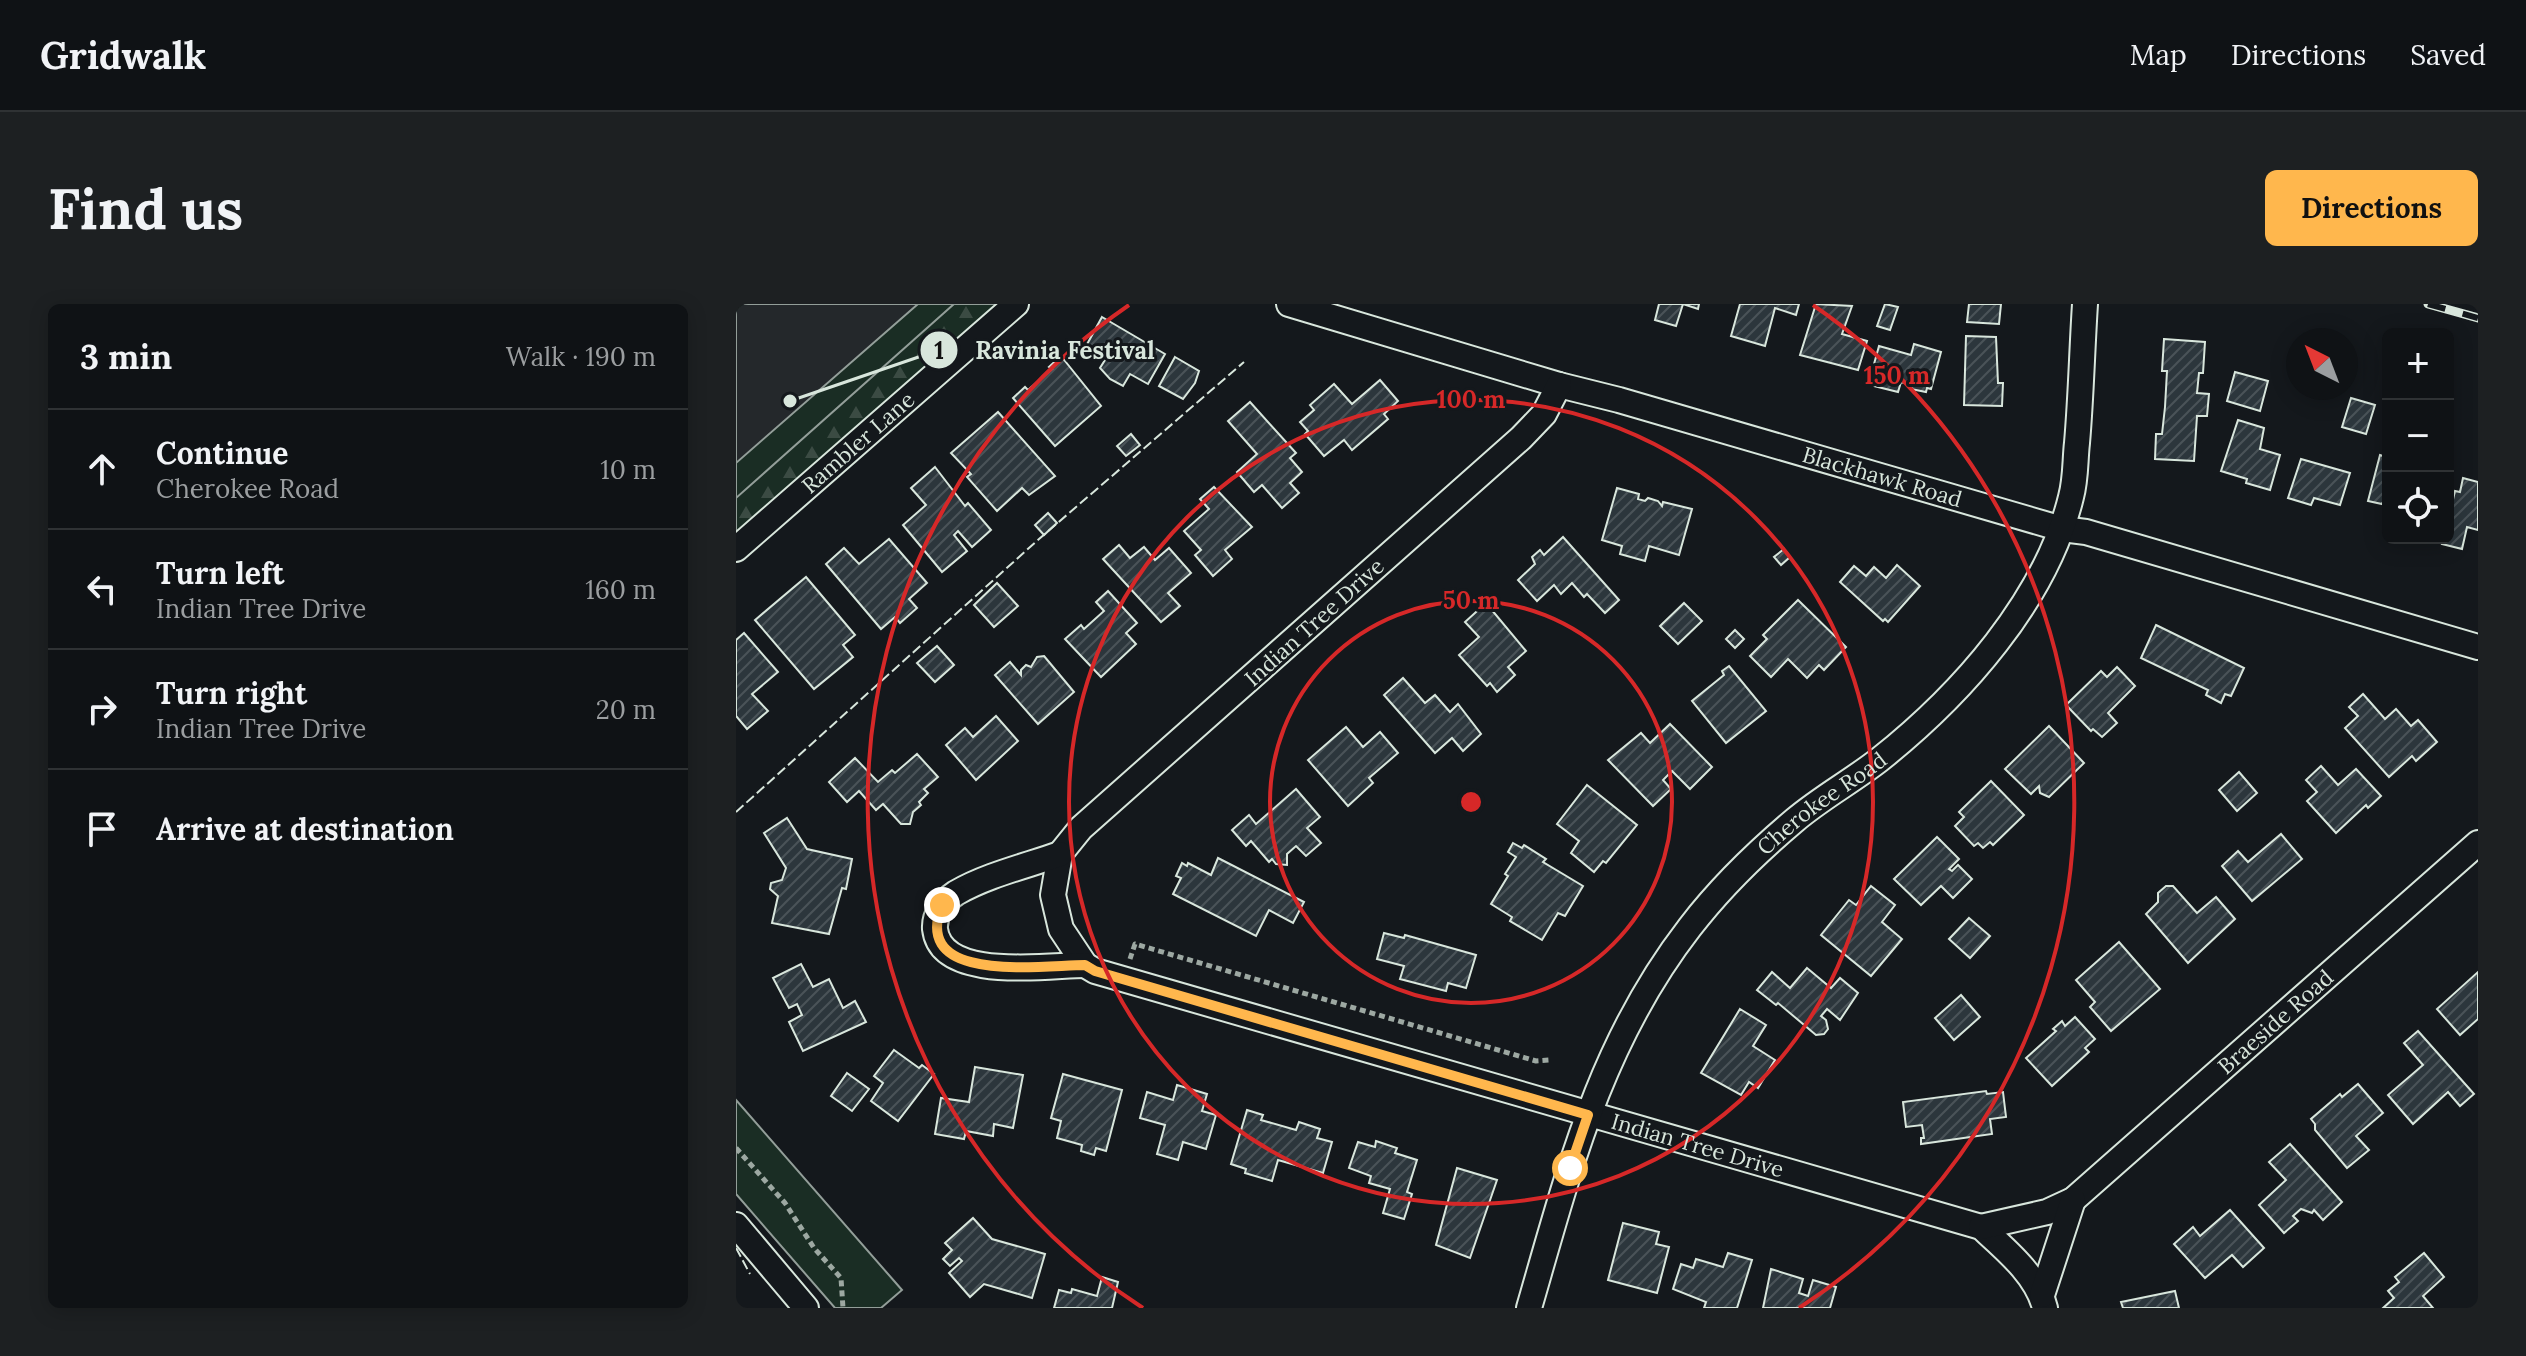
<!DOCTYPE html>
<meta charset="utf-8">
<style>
:root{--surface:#0f1215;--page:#1d2022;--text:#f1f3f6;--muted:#9b9ea0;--line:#2f3234;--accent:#ffb74d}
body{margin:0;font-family:Lora,serif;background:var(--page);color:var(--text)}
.controls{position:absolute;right:24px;top:24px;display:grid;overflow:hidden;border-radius:12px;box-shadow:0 4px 20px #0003}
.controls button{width:72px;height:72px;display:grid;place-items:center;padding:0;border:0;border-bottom:2px solid var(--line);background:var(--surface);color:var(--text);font:40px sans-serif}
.compass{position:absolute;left:1550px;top:24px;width:72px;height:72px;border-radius:50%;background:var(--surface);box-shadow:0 4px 20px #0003;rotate:318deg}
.stop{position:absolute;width:24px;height:24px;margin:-18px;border:6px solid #ffb74d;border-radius:50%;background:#fff}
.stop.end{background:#ffb74d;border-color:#fff;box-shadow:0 2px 8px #0008}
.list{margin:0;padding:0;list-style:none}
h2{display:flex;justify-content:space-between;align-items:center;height:104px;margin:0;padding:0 32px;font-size:34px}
h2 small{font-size:26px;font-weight:400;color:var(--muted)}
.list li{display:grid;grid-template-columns:52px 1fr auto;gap:24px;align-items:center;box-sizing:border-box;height:120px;padding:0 32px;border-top:2px solid var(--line)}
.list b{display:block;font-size:30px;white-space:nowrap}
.list p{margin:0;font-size:26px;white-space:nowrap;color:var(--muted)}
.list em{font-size:26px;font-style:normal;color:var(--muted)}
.icon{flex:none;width:44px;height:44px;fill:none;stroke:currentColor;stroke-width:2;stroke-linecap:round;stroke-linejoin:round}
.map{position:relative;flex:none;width:1742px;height:1004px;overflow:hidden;border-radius:12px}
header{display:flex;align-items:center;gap:48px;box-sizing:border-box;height:112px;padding:0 40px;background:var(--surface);border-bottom:2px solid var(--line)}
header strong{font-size:38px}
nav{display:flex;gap:44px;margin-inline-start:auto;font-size:28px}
.intro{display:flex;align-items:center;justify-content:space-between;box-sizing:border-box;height:192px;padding:0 48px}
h1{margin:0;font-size:56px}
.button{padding:20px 36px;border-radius:12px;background:var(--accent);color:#111;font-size:28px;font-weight:700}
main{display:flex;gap:48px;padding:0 48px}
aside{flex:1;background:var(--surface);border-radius:12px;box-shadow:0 4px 20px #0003}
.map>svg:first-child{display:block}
.forest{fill:url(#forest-firs);stroke:#939e99;stroke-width:2}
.park{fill:#1a2d24;stroke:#939e99;stroke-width:2}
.parking{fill:#24282b;stroke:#939e99;stroke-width:2}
.building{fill:url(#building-hatch);stroke:#d8e6dc;stroke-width:2}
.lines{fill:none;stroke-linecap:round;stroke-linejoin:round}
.minor-casing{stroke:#d8e6dc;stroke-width:28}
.path{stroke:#9da8a2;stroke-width:5;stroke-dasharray:6 4;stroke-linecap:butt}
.minor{stroke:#14181c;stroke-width:24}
.rail-casing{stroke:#d8e6dc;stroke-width:9}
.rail{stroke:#14181c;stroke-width:6;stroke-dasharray:18;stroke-linecap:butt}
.fence{stroke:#d8e6dc;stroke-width:2;stroke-dasharray:10 4;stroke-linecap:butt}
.route{stroke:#ffb74d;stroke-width:10}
.ring{fill:none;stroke:#d62828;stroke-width:4}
.labels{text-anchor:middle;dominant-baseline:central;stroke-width:6;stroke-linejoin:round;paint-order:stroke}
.street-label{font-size:22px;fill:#d8e6dc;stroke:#14181c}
.centre{fill:#d62828;stroke:#14181c;stroke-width:4}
.ring-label{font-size:24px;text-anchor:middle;font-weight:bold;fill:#d62828;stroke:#14181c;stroke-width:6;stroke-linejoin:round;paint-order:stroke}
.leader{fill:none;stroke:#d8e6dc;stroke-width:3}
.callout-dot{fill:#d8e6dc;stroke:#14181c;stroke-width:3}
.mark-label{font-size:24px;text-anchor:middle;font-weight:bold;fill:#111}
.callout-label{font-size:24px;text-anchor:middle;font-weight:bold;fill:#d8e6dc;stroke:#14181c;stroke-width:6;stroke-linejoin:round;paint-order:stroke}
</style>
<header>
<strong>Gridwalk</strong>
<nav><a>Map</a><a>Directions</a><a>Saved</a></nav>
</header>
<div class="intro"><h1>Find us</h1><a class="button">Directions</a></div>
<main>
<aside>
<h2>3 min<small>Walk · 190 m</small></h2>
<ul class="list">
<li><svg class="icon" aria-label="ahead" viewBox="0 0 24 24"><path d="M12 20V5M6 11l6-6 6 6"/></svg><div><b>Continue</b><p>Cherokee Road</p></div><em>10 m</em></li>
<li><svg class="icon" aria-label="left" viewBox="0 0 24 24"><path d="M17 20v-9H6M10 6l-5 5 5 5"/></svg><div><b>Turn left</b><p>Indian Tree Drive</p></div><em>160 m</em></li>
<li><svg class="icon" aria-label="right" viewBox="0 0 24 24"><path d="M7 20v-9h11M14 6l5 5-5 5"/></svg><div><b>Turn right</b><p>Indian Tree Drive</p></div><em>20 m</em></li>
<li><svg class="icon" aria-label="arrive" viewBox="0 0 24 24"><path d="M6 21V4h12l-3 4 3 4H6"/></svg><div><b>Arrive at destination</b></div></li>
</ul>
</aside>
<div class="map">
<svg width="1742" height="1004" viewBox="0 0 1742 1004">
<defs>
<pattern id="forest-firs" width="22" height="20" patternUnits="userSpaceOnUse" patternTransform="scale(2)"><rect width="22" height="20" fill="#1a2d24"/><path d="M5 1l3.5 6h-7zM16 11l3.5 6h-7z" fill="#3b4b43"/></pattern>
<pattern id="building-hatch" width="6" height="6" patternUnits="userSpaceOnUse" patternTransform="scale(2)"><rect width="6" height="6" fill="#2c363c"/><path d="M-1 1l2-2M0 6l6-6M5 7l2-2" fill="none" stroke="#4a5358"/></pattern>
</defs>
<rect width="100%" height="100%" fill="#14181c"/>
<polygon class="forest" points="9,0 270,0 0,232 0,171"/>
<g class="park">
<polygon points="0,0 218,0 0,194"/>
<polygon points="0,796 166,986 145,1004 99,1004 0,890"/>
</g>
<polygon class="parking" points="0,0 182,0 0,159"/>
<g class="building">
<polygon points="923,0 963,0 962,5 947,0 940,22 919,16"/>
<polygon points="1004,0 1063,0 1060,11 1039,4 1029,42 995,32"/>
<polygon points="1080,0 1116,2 1106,30 1131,37 1122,66 1064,51"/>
<polygon points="1149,0 1162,3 1154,26 1141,22"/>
<polygon points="1233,0 1265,0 1263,20 1231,18"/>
<polygon points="366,13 429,50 412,80 394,70 387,82 374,75 364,64 369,56 349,44"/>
<polygon points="1230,32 1260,33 1262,79 1267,79 1266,102 1228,101"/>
<polygon points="1428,35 1469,38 1467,69 1463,69 1461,89 1473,90 1471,112 1461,112 1458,157 1419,155 1420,130 1426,130 1429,103 1431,67 1426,67"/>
<polygon points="1178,40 1205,48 1195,85 1191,84 1190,88 1175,85 1176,81 1165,78 1162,88 1138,82 1141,72 1135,71 1143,42 1175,51"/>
<polygon points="325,52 365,102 319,142 277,94 289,83 292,86 316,65 313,63"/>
<polygon points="439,53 463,67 459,79 447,95 423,82"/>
<polygon points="1499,68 1532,77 1524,107 1491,97"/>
<polygon points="644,76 662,97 648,110 652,115 616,146 608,136 588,152 569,130 572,127 564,118 578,106 574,101 598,80 616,100"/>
<polygon points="1615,94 1639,101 1630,130 1606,123"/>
<polygon points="514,98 560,149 554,154 566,168 554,179 563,189 546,204 526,181 518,188 501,168 521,150 492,117"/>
<polygon points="262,108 319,172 293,191 286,184 261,207 231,173 235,170 215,149"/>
<polygon points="1502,116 1528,124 1524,145 1544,151 1534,186 1510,179 1511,175 1485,167"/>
<polygon points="395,130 404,141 390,152 381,142"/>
<polygon points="1644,151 1652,154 1652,199 1647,198 1646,200 1632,197"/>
<polygon points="1565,155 1614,169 1604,201 1578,194 1575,201 1552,194"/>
<polygon points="199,163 229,202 232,199 255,226 236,243 222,227 218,231 231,247 206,268 167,221 190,201 175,184"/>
<polygon points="1727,174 1742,178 1742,226 1731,223 1726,245 1706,240 1708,234 1712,234 1712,217 1719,187 1724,188"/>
<polygon points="478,183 516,223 489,246 496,255 477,272 459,251 465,246 448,227 473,205 464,195"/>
<polygon points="881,184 903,190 902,195 909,197 912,194 922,197 926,202 927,198 956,205 943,251 913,242 909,257 884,250 886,242 866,236"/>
<polygon points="312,209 321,219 308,231 299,221"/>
<polygon points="827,233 883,296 869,309 851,290 848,293 836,279 825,290 818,281 801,297 782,276 799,260 796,253 804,246 808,251"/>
<polygon points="153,235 191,279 173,295 181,304 164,319 159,313 145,325 90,260 108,244 123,260"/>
<polygon points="383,241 394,254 408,243 419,256 433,244 455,269 432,289 444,302 425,318 367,255"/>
<polygon points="1048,245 1054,253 1045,261 1038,253"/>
<polygon points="1161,261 1184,282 1152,318 1149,315 1147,317 1104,278 1118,262 1130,272 1138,263 1150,274"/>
<polygon points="70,273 119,331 107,341 117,353 78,385 19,316"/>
<polygon points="261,279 282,302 258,323 238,301"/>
<polygon points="372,287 401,319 390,329 400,340 365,373 329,335 345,321 348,325 368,307 360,298"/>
<polygon points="1062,296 1110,343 1088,366 1083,361 1071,374 1052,355 1035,373 1014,352 1031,335 1027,331"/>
<polygon points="750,299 790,347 772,363 779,371 761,388 754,379 751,382 723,351 743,333 729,318"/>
<polygon points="948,299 966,317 942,340 924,322"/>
<polygon points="1420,321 1508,364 1495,392 1489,390 1485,399 1470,391 1472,386 1405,354"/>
<polygon points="999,326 1008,335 999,344 990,335"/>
<polygon points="8,329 42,368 16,390 32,407 11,425 0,412 0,336"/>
<polygon points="201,342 218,361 199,378 181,359"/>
<polygon points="308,352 338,388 302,420 259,371 274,358 285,371 285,366 290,361 295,363 301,353"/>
<polygon points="993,362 1030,407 990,439 956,397 988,371 986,367"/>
<polygon points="1381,363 1399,382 1372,409 1381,419 1366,433 1357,425 1355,427 1330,401 1365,367 1371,373"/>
<polygon points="667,374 689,399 699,391 714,408 722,400 745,430 727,447 716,434 699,449 648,391"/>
<polygon points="1627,390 1649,415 1660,405 1675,422 1682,416 1701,438 1680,457 1676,452 1653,473 1609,424 1622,412 1613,403"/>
<polygon points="260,412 282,437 240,476 210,441 229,424 237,433"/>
<polygon points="934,420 976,463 954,485 936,467 927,476 935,485 917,502 872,456 905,429 914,439"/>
<polygon points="1313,422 1348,459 1313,493 1304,489 1303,482 1295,490 1269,465"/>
<polygon points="610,423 627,443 644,428 662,449 633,474 637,479 612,502 572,456"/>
<polygon points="181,450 202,473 188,485 192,489 183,498 185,501 177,508 174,520 165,520 147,500 140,506 123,487 111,498 93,478 119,454 142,478 156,466 159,469"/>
<polygon points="1585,462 1602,481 1620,465 1645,492 1632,504 1630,501 1600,529 1571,497 1581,488 1570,476"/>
<polygon points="1503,468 1521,489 1501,507 1483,486"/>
<polygon points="1255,477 1288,511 1257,541 1254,538 1247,544 1242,539 1238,542 1219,522 1228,513 1223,508"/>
<polygon points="851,481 901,521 870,559 867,557 858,568 835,549 843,537 821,520"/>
<polygon points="560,485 584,513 571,524 585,539 570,552 560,542 551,550 551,561 540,560 536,555 533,558 515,537 510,542 496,526 513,511 520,520"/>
<polygon points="51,514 71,545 116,555 110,585 106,584 93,630 36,619 42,592 34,585 35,579 46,576 50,564 28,529"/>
<polygon points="1545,530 1566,555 1516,597 1486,562 1502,547 1512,558"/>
<polygon points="1201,533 1223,555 1213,565 1216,567 1222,561 1236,575 1217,594 1205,582 1185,601 1158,575"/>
<polygon points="777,539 786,544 788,541 810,555 807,558 847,582 829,612 822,609 806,636 774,617 776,613 755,600 772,572 769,570 780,553 772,548"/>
<polygon points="482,554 568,598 557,619 533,606 520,632 437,590 445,574 440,572 446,559 451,562 452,559 475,571"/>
<polygon points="1135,582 1159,601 1146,618 1166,635 1135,672 1085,631 1113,596 1120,601"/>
<polygon points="1430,582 1437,582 1461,609 1480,593 1499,615 1452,659 1410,610 1422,598 1422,589"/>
<polygon points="1233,614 1254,632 1234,654 1213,635"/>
<polygon points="648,629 668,634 669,631 740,651 730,684 712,679 710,687 664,675 668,662 641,655"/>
<polygon points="1383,638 1424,685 1375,727 1354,703 1359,698 1340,676"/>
<polygon points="65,660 77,683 93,675 107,704 119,697 130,718 67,747 53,718 66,711 61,700 53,704 37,674"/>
<polygon points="1071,664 1095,684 1104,674 1122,689 1104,716 1091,705 1085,712 1090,716 1092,725 1088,730 1080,731 1042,699 1040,701 1021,686 1036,668 1054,684"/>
<polygon points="1742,668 1742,715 1724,731 1701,705"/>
<polygon points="1225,691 1244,713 1218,736 1199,714"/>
<polygon points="1004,705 1030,721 1017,742 1039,756 1022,784 1013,778 1005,791 965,769"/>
<polygon points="1339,713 1359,735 1349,744 1353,748 1316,782 1290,754 1320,727 1317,725 1326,717 1329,722"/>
<polygon points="1682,727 1738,790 1724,802 1712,788 1677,820 1652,791 1687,761 1668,739"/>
<polygon points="158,746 183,764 186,761 198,770 162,817 135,797 147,779 138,772"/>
<polygon points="239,763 287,771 277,824 258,820 257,832 230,827 228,835 199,830 205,794 233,798"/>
<polygon points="111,769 133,785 116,807 95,792"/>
<polygon points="327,770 386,786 370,847 360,844 358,851 345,847 346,841 321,834 325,817 315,814"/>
<polygon points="1622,780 1647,809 1620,832 1633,846 1611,864 1579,826 1579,820 1575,815 1604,790 1606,793"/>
<polygon points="441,781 471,790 466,807 480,811 470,845 447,838 442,856 421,850 429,821 404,814 411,788 437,796"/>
<polygon points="1250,787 1251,790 1267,788 1270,813 1254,815 1256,830 1185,840 1185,834 1188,834 1186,821 1170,823 1167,798"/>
<polygon points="511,806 527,811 525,816 560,826 563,818 584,825 581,834 596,838 587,869 542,856 536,877 509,869 510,865 495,860"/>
<polygon points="640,837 661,844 659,849 681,856 671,888 676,890 668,915 647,909 654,885 633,879 635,872 613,864 622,838 639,843"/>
<polygon points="1554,840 1606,898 1587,916 1578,906 1576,909 1565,905 1557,912 1562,917 1548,929 1523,901 1550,876 1533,858"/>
<polygon points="721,864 761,876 734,954 700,941"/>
<polygon points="1494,906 1528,944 1507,963 1496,951 1469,974 1438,940 1457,923 1464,932"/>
<polygon points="237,914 256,935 309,950 296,994 248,980 234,993 213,969 226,957 223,954 214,962 207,955 216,946 209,939"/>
<polygon points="887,919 923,928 920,940 933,943 921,989 872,976"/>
<polygon points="992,949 1016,956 1001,1004 968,1004 970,998 937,985 945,960 957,964 960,955 987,963"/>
<polygon points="1688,949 1708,973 1687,992 1697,1004 1647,1004 1658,994 1652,987 1663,978 1659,973"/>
<polygon points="1035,965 1067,975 1063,989 1072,992 1077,976 1100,983 1094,1004 1027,1004"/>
<polygon points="366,973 382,978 376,1004 318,1004 323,986 335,989 336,985 361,992"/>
<polygon points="1439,987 1443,1004 1387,1004 1385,998"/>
</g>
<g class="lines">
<g class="minor-casing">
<g id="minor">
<path id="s1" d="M553 0 823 81 883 96 1326 225 1350 228 1742 343"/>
<path id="s2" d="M823 81 808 110 785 134 345 524 324 550 317 591 325 625 349 661 359 667 1245 923C1269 945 1301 971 1309 1004"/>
<path id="s3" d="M0 245 280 0"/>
<path d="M324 550C290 562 251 571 220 589 208 597 198 610 199 625 205 678 312 661 349 661"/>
<polyline points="0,921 70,1004"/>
<path id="s4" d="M1245 923 1311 908 1337 896 1742 539"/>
<polyline points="1306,991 1337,896"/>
<path id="s5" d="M793 1004C833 866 864 739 954 623 984 584 1021 548 1059 516 1085 494 1116 477 1143 456 1225 391 1310 296 1335 193 1340 175 1339 156 1341 139 1345 93 1346 46 1349 0"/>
</g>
</g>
<g class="path">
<polyline points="394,655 399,640 800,757 814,756"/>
<polyline points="0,844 49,899 78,944 105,974 107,1004"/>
</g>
<use href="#minor" class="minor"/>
<g class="rail-casing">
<polyline id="rail" points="1692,0 1742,14"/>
</g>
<use href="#rail" class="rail"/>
<g class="fence">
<polyline points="0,508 303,235 508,58"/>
<polyline points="0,944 14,970"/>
</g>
</g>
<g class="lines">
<path class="route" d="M206 601C174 681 306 661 349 661L359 667 852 811 834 864"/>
</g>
<g class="ring">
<circle cx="735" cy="498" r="201"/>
<circle cx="735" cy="498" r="402"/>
<path d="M407 1004A603 603 0 0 1 393 1M1077 1A603 603 0 0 1 1063 1004"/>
</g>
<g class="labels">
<g class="street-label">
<text stroke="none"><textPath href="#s3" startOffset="162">Rambler Lane</textPath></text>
<text stroke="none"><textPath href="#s1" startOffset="618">Blackhawk Road</textPath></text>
<text transform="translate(578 318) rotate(-42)">Indian Tree Drive</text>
<text stroke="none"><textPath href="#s5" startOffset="598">Cherokee Road</textPath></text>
<text stroke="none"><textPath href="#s4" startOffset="366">Braeside Road</textPath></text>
<text stroke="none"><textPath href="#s2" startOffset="1446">Indian Tree Drive</textPath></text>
</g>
</g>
<circle cx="735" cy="498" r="12" class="centre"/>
<g class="ring-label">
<text x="1161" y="80">150 m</text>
<text x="735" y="104">100 m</text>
<text x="735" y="305">50 m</text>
</g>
<path class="leader" d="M54 97L203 46"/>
<g class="callout-dot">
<circle cx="54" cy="97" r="8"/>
<circle cx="203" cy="46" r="20"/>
</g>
<g class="mark-label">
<text x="203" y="55">1</text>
</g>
<g class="callout-label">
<text x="329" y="55">Ravinia Festival</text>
</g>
</svg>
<div class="controls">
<button>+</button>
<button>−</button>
<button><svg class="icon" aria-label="locate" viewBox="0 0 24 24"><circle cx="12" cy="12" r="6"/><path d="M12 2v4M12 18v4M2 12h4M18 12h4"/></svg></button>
</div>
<svg class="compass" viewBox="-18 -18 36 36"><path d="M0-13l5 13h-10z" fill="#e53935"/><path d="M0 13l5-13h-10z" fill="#9b9ea0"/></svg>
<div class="stop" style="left:834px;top:864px"></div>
<div class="stop end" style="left:206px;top:601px"></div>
</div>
</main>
